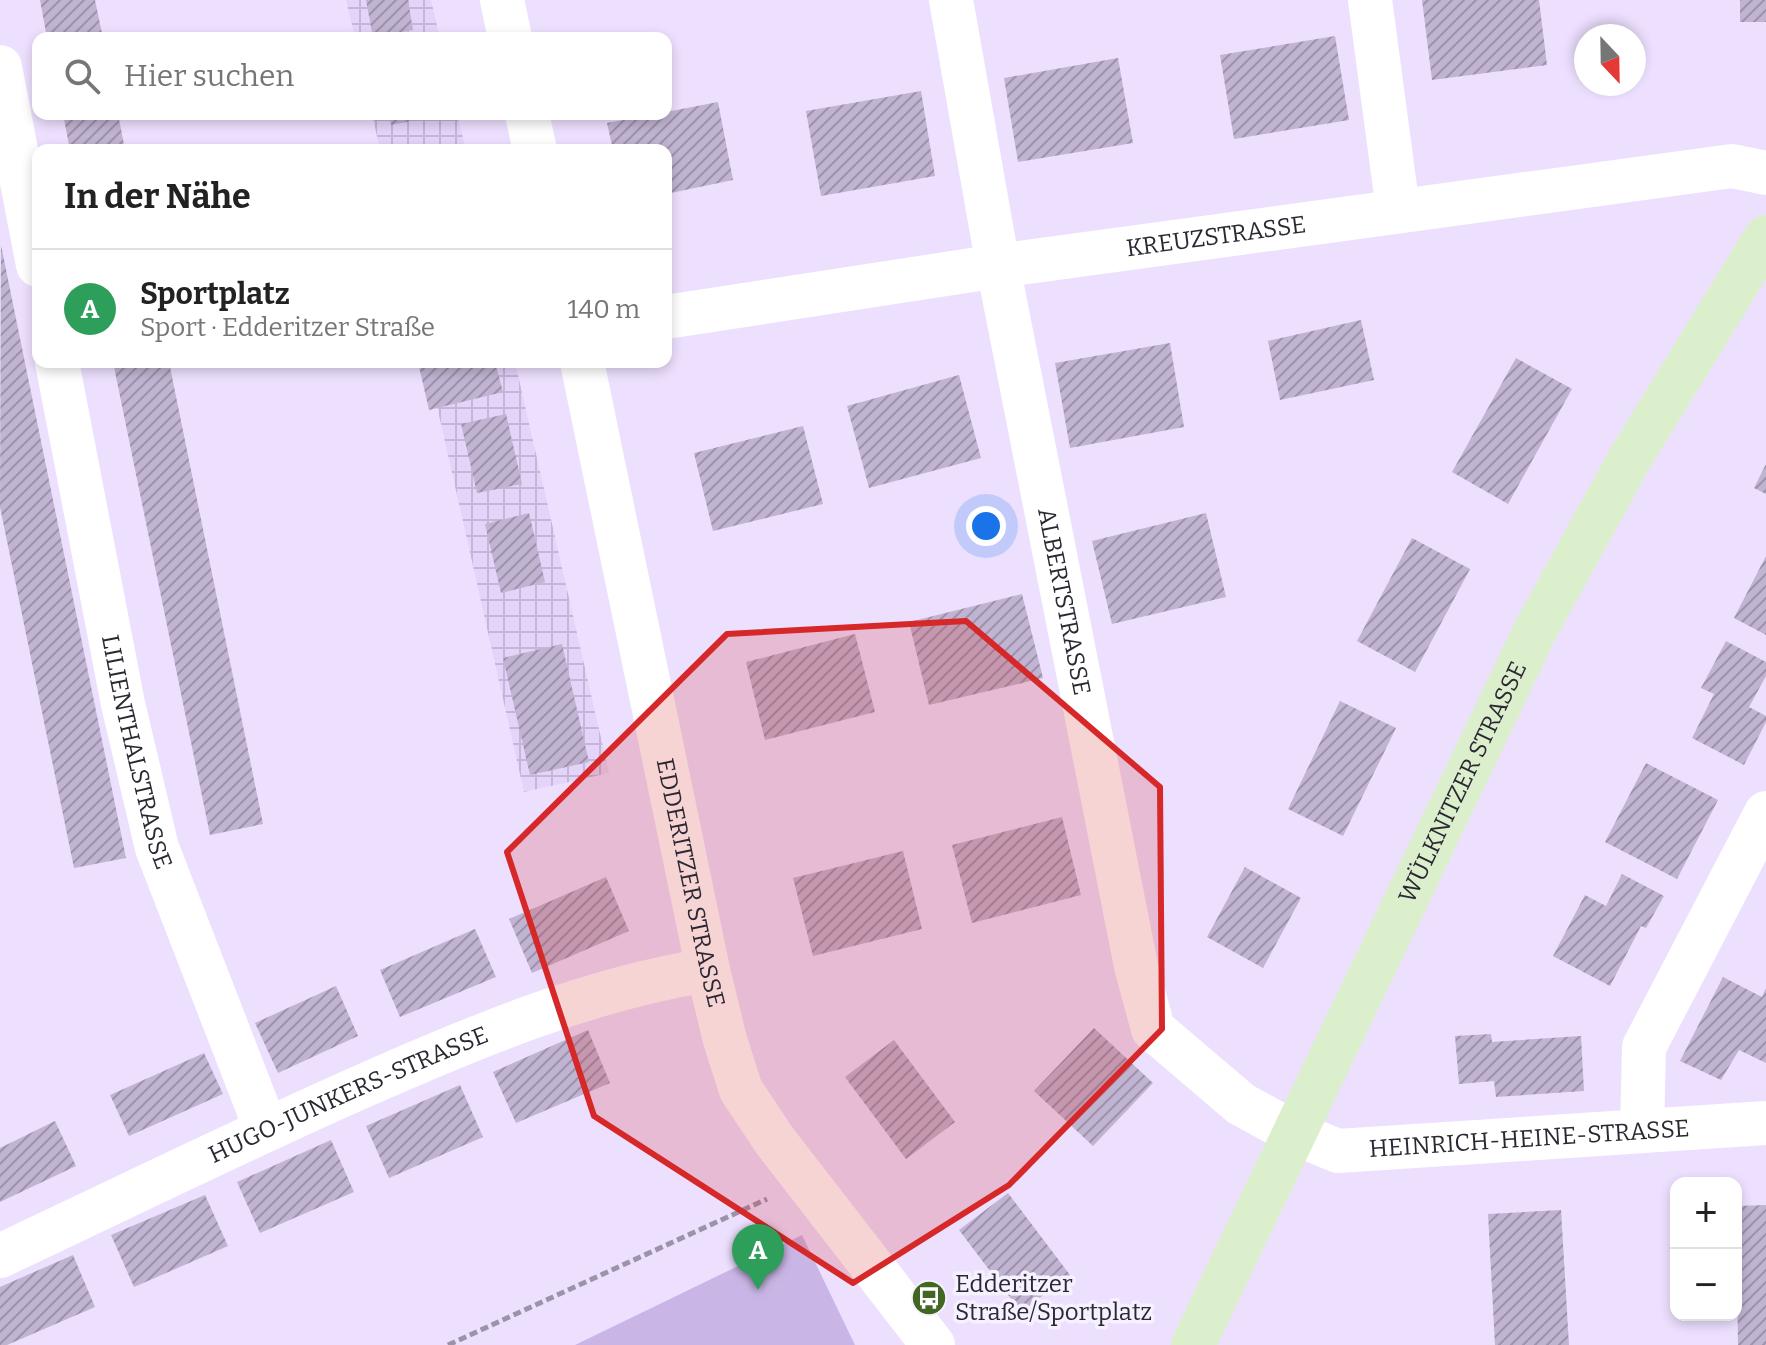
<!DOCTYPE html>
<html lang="de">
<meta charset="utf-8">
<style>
:root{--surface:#fff;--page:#f6f6f6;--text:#222;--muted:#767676;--line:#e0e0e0;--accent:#416722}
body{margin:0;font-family:Bitter,serif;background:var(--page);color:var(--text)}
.controls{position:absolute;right:24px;bottom:24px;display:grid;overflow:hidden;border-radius:16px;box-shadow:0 4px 12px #0003}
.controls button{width:72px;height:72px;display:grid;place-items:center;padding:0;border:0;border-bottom:2px solid var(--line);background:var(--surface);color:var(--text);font:40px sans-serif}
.compass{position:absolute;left:1574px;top:24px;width:72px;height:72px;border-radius:50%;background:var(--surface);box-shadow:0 4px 12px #0003;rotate:158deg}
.you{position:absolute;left:986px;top:526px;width:28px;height:28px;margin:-20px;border:6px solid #fff;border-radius:50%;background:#1a73e8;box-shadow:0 0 0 12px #1a73e833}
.badge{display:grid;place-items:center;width:52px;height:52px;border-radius:50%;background:var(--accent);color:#fff;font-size:26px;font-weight:700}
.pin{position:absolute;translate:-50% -66px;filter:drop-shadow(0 2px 4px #0008)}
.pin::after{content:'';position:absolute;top:42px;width:28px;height:24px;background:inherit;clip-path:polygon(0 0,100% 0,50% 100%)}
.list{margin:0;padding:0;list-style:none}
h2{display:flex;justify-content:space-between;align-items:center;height:104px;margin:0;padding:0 32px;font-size:34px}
h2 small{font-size:26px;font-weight:400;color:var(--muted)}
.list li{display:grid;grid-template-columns:52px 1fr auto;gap:24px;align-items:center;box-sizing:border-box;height:120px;padding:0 32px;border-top:2px solid var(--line)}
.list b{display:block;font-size:30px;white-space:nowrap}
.list p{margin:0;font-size:26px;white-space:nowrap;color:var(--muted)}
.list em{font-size:26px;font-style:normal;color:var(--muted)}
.icon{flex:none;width:44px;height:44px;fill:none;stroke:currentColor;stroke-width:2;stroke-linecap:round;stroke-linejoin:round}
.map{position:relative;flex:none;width:1766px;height:1345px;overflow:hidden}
.search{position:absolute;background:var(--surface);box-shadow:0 4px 12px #0003;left:32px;top:32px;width:640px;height:88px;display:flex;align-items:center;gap:20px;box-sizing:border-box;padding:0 28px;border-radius:16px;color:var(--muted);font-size:30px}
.panel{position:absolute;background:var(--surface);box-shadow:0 4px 12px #0003;left:32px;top:144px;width:640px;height:224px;border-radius:16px}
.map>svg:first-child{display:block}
.industrial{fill:url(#industrial-grid)}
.pitch{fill:#cab6e6}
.building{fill:url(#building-hatch)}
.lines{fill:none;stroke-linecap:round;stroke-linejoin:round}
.path{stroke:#9c93a9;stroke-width:5;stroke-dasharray:8 4;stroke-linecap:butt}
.street{stroke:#fff;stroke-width:44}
.secondary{stroke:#dcefcd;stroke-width:44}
.marked{fill:#d62828;fill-opacity:0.2;stroke:#d62828;stroke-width:6;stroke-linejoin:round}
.labels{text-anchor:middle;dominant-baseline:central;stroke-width:7;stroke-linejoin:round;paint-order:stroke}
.street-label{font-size:24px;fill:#2c2833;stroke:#f6f1fe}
.poi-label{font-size:24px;fill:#2c2833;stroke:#f6f1fe;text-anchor:start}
</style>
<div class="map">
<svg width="1766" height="1345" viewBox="0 0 1766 1345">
<defs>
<pattern id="industrial-grid" width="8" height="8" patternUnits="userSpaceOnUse" patternTransform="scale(2)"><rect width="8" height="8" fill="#e4d4fa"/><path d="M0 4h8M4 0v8" fill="none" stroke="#c4b6d7"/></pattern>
<pattern id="building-hatch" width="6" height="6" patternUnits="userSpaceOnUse" patternTransform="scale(2)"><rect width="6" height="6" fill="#c1b4d2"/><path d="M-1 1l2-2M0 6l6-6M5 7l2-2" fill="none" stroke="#9d92ab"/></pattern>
</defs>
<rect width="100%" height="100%" fill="#ede0ff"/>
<g class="industrial">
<polygon points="346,0 431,0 440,38 355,38"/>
<polygon points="372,114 457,114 466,150 380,150"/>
<polygon points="427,362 515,362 609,773 524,792"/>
</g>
<polygon class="pitch" points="802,1235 855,1345 575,1345"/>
<g class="building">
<polygon points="40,0 95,0 103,38 47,38"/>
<polygon points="366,0 408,0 413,30 373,38"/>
<polygon points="1422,0 1539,0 1547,65 1432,80"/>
<rect x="1740" y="0" width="26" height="22"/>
<polygon points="1335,36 1349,120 1234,139 1220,55"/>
<polygon points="1118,58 1133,143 1018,162 1004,78"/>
<polygon points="921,91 935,176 821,196 806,111"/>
<polygon points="718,102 733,180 666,194 666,150 613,150 607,123 655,114 666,114 666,112"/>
<polygon points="63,114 118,114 125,150 70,150"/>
<polygon points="389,114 431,114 432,117 391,125"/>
<polygon points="1,245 126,858 74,868 0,507"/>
<polygon points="1361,320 1374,380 1280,400 1268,341"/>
<polygon points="1170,343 1184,427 1070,448 1055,363"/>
<polygon points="1516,358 1572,389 1508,504 1452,472"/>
<polygon points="113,362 169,362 263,824 210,835"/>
<polygon points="418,362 495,362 503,392 429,410"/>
<polygon points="959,375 981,458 869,488 847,406"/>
<polygon points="506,414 522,484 477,493 461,424"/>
<polygon points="803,426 823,504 713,531 694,453"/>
<polygon points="1766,464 1766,494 1754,488"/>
<polygon points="529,513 545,582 501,593 485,524"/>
<polygon points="1206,513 1226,597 1112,624 1092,541"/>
<polygon points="1412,538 1470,569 1415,672 1357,641"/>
<polygon points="1766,556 1766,635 1734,618"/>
<polygon points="1022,594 1043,678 929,705 909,622"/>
<polygon points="855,634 875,712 765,740 746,662"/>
<polygon points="1726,641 1766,662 1766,676 1749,707 1766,716 1766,722 1744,765 1692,738 1714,694 1701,688"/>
<polygon points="562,644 589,762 530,775 503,658"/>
<polygon points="1340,701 1396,728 1343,836 1288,809"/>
<polygon points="1646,763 1718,800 1677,879 1605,842"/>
<polygon points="1062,817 1081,895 972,923 952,845"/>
<polygon points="903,851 922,929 813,956 793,878"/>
<polygon points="1245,867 1301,898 1263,968 1207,937"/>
<polygon points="1622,874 1664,896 1646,928 1641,926 1610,986 1553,956 1585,895 1606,906"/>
<polygon points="606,877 629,931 532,973 509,919"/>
<polygon points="475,929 496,977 400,1017 380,970"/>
<polygon points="1723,977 1762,997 1766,988 1766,1063 1739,1050 1721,1080 1680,1061"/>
<polygon points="336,986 358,1036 278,1073 255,1023"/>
<polygon points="1094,1028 1153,1083 1093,1146 1034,1091"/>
<polygon points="588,1030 610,1083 516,1123 493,1072"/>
<polygon points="1491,1034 1492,1042 1581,1036 1584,1091 1496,1097 1494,1081 1459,1084 1455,1036"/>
<polygon points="894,1040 955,1122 906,1159 845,1077"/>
<polygon points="204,1053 223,1094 129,1136 110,1095"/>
<polygon points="460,1085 483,1137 389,1178 366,1126"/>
<polygon points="55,1121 76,1166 0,1202 0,1148"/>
<polygon points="331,1140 354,1192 260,1233 237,1182"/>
<polygon points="1008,1193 1070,1275 1021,1312 959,1230"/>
<polygon points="205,1195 228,1246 134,1287 111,1235"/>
<polygon points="1766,1205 1766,1345 1738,1345 1736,1206"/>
<polygon points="1561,1210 1569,1345 1495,1345 1488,1214"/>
<polygon points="73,1255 95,1307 7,1345 0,1345 0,1287"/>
</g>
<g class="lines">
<polyline class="path" points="448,1345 767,1199"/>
<g class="street">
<polyline points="502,0 510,38"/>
<path id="s1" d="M951 0 998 266 1136 966 1153 1029 1241 1104 1294 1133 1338 1151 1766 1123"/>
<polyline points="1370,0 1398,210"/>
<polyline points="0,67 38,265"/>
<polyline points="527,114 535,150"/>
<path id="s2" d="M666 317 998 266 1732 166 1766 173"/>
<path id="s3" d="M57 362 123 704 157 848 266 1129"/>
<path id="s4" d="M582 362 708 970 725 1040 741 1090 775 1141 933 1345"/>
<polyline points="1642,1131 1644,1047 1766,813"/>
<path id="s5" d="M0 1256C121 1199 241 1140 363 1086 474 1037 588 989 708 970"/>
</g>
<path class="secondary" id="s6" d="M1193 1345 1536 629 1629 460 1766 237"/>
</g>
<path class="marked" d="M966 621 1160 787 1162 1029 1009 1185 853 1283 594 1116 507 852 727 634Z"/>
<defs>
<g id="bus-disc" transform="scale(1.8)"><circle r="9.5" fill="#416722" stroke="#f6f1fe"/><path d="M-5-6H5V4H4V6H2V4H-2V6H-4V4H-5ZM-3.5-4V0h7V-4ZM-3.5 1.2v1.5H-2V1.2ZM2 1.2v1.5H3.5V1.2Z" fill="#fff"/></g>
</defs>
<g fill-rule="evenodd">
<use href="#bus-disc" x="929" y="1298"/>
</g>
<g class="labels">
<g class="street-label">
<text stroke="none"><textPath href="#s2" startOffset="556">KREUZSTRASSE</textPath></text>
<text stroke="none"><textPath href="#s1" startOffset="612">ALBERTSTRASSE</textPath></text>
<text stroke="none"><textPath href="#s3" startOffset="398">LILIENTHALSTRASSE</textPath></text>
<text stroke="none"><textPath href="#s6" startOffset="624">WÜLKNITZER STRASSE</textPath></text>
<text stroke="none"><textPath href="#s4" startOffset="532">EDDERITZER STRASSE</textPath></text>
<text stroke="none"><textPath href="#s5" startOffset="384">HUGO-JUNKERS-STRASSE</textPath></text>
<text stroke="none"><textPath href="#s1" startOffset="1464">HEINRICH-HEINE-STRASSE</textPath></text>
</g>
<g class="poi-label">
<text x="955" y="1284">Edderitzer<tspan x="955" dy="28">Straße/Sportplatz</tspan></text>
</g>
</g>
</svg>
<div class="controls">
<button>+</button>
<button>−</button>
</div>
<svg class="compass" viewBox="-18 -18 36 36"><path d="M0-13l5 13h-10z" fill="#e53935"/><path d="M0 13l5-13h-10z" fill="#767676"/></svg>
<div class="you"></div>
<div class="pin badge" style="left:758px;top:1290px;background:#2e9e5b">A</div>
<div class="search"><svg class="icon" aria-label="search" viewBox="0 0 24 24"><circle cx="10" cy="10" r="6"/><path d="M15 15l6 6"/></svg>Hier suchen</div>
<section class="panel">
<h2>In der Nähe<small></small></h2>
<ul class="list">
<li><span class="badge" style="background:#2e9e5b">A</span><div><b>Sportplatz</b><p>Sport · Edderitzer Straße</p></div><em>140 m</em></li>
</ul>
</section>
</div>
